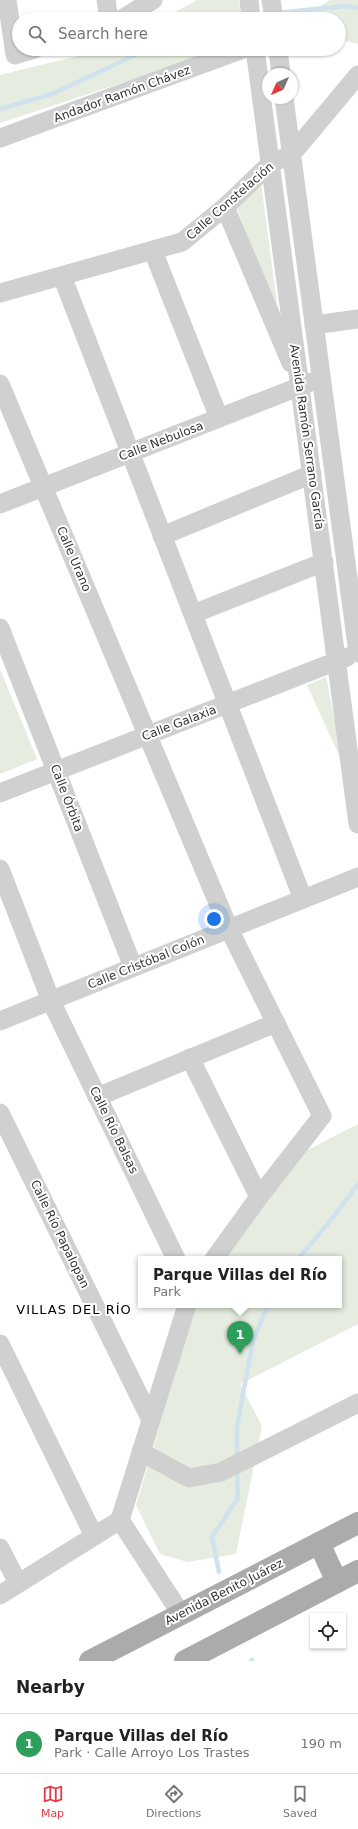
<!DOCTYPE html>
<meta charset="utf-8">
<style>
:root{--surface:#fff;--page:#f2f2f2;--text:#222;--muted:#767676;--line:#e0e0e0;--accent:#e63946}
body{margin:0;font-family:"DejaVu Sans",sans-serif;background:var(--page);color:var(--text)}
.controls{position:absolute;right:12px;bottom:12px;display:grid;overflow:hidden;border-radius:0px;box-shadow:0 1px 3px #0004}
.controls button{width:36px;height:36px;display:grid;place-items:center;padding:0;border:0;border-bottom:1px solid var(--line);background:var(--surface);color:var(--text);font:20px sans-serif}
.compass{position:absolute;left:262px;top:68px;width:36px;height:36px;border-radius:50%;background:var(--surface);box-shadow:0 1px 3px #0004;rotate:225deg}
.you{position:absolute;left:214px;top:919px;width:14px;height:14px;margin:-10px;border:3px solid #fff;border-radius:50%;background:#1a73e8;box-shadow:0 0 0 6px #1a73e833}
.badge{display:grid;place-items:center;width:26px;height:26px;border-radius:50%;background:var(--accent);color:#fff;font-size:13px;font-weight:700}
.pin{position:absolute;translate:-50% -33px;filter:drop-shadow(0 1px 2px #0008)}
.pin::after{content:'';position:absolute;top:21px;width:14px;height:12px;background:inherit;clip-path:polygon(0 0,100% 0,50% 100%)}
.popup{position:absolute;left:138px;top:1256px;width:204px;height:52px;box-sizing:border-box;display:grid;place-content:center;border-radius:0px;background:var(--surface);filter:drop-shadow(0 1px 3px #0005);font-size:13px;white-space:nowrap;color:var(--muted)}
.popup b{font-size:15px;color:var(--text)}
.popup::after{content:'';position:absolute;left:50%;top:100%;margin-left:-8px;border:8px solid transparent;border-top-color:var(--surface)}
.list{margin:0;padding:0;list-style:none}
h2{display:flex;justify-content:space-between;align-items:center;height:52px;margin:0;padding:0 16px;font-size:17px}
h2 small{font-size:13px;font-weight:400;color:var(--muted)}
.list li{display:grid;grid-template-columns:26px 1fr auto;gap:12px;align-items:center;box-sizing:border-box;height:60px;padding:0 16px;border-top:1px solid var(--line)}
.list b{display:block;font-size:15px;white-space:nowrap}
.list p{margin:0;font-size:13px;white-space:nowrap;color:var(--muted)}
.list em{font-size:13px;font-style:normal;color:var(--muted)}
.icon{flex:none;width:22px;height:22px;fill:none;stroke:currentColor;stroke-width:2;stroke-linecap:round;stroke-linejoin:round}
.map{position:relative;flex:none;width:358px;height:1661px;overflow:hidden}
.search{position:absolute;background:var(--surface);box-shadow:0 1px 3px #0004;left:12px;right:12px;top:12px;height:44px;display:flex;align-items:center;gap:10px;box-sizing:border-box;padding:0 14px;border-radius:22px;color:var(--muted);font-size:15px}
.sheet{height:112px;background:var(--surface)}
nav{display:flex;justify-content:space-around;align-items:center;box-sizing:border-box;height:56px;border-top:1px solid var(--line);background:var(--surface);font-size:11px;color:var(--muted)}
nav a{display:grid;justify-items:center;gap:2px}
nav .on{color:var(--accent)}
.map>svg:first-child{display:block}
.green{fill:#e6ecdf}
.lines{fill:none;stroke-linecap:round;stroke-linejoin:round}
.stream{stroke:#cfe2ee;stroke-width:4.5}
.minor{stroke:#d0d0d0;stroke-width:19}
.major{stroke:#ababab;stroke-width:22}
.labels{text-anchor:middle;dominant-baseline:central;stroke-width:4;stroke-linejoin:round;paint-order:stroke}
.street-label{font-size:12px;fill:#333;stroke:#fff}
.neighbourhood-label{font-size:13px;letter-spacing:1px;fill:#000;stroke:#fff}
</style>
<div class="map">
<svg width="358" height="1661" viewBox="0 0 358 1661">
<rect width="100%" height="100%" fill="#fff"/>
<g class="green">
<polygon points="197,0 239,0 241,19 163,19"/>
<polygon points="330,0 358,0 358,44 339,39 339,19 299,19"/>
<polygon points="107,49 225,49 0,123 0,75"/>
<polygon points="261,183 280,326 237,208"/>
<polygon points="0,669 37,759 0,774"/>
<polygon points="326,677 344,766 307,685"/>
<polygon points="358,1124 358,1324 240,1384 262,1426 236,1554 187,1562 160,1554 136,1505 196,1305 339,1305 339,1259 221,1259 298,1155"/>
</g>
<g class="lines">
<g class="stream">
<polyline points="278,13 344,6 358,8"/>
<polyline points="213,19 247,16"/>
<polyline points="0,109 52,94 148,49"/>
<polyline points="298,1259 331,1220 358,1184"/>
<polyline points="237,1458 237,1426 253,1341 268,1305"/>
<polyline points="219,1572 212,1537 238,1498 237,1470"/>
<polyline points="251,1661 252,1660"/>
</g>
<g class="minor">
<polyline points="7,0 15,55 35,49"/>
<polyline points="106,0 109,19"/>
<polyline points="249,0 251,19"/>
<polyline points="271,0 274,19"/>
<polyline points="122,19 153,0"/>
<polyline points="255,49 358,824"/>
<polyline points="278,49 281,74"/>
<polyline points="284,98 358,653"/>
<polyline points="0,138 243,49"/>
<polyline points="225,207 291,363"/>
<polyline points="153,251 219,418"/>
<polyline points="62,276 303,899"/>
<polyline points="0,293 182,242 225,207 271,163 291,155 358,75"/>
<polyline points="314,325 358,319"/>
<polyline points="0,384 229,929 322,1116 259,1197 214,1259"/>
<polyline points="0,504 311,382"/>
<polyline points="162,536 312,474"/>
<polyline points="193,614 324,562"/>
<polyline points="0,628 133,967"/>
<polyline points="0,793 347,657"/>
<polyline points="0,869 51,1001 176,1259"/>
<polyline points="0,1021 358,877"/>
<polyline points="190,1058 259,1197"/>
<polyline points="97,1097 276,1023"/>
<polyline points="0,1113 151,1420"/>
<polyline points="0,1344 94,1536"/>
<polyline points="141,1452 189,1478 221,1472 358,1403"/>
<polyline points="120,1520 187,1305"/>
<polyline points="120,1520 181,1614"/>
<polyline points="0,1548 18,1583"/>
<polyline points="0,1595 120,1520"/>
</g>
<g class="major">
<polyline points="319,1543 337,1582"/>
<polyline points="90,1661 358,1523"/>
<polyline points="185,1661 358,1571"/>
</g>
</g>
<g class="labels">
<g class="street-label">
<text transform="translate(122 94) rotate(-20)">Andador Ramón Chávez</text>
<text transform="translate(230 201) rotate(-41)">Calle Constelación</text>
<text transform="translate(307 437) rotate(82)">Avenida Ramón Serrano García</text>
<text transform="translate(161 441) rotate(-21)">Calle Nebulosa</text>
<text transform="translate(74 559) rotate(67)">Calle Urano</text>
<text transform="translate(179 723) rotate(-21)">Calle Galaxia</text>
<text transform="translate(67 798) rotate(69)">Calle Órbita</text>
<text transform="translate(146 962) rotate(-22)">Calle Cristóbal Colón</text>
<text transform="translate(114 1130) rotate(64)">Calle Río Balsas</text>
<text transform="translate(60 1234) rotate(64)">Calle Río Papalopan</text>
<text transform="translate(224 1592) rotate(-27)">Avenida Benito Juárez</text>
</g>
<g class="neighbourhood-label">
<text x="74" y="1309">VILLAS DEL RÍO</text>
</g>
</g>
</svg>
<div class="controls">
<button><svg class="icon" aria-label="locate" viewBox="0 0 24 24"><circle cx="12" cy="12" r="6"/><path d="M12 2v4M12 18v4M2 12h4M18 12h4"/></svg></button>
</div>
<svg class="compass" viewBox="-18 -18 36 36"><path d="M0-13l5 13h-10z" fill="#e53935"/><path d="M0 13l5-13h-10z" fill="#767676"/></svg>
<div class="you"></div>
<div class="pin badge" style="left:240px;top:1354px;background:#2e9e5b">1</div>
<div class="popup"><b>Parque Villas del Río</b>Park</div>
<div class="search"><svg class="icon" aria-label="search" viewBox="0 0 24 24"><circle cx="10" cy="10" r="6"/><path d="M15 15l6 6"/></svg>Search here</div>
</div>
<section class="sheet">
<h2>Nearby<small></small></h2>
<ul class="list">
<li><span class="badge" style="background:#2e9e5b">1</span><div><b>Parque Villas del Río</b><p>Park · Calle Arroyo Los Trastes</p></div><em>190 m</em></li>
</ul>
</section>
<nav>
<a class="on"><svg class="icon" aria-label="map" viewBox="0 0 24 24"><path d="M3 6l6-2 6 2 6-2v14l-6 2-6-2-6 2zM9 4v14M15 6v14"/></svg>Map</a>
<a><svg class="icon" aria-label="directions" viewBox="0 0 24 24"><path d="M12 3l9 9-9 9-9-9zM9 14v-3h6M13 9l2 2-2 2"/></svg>Directions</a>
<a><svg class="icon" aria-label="saved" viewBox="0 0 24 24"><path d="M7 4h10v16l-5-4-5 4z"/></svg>Saved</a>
</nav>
